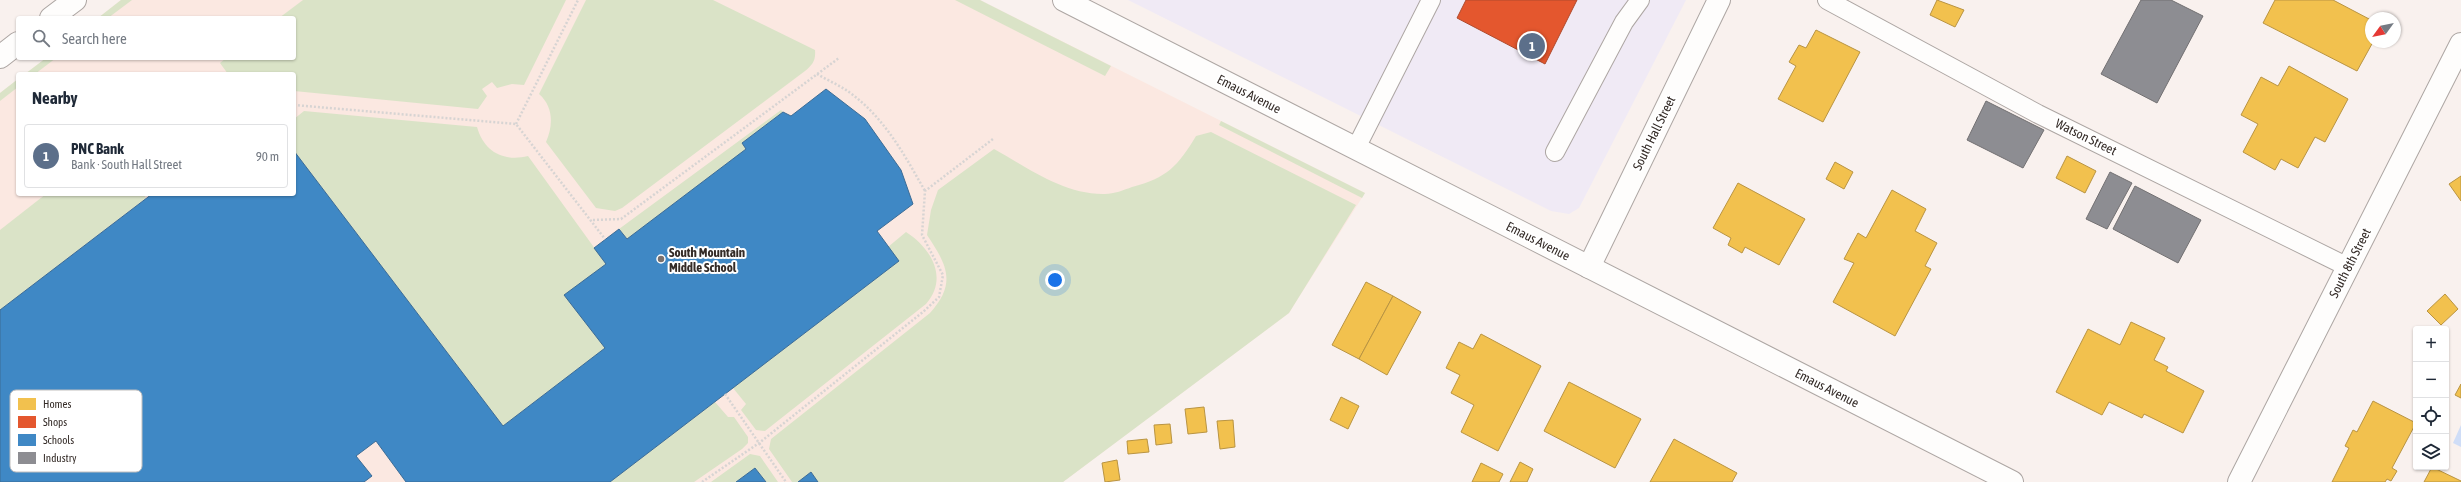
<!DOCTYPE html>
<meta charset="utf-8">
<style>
:root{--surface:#fff;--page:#f2f2f3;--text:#1f2937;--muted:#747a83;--line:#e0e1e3;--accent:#79706d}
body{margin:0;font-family:"Asap Condensed",sans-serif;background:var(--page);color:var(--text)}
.controls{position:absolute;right:12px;bottom:12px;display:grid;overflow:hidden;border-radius:4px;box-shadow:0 1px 3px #0004}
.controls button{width:36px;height:36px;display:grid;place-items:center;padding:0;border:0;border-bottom:1px solid var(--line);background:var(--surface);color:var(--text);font:20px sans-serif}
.compass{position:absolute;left:2365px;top:12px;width:36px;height:36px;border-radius:50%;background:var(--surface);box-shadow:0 1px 3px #0004;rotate:237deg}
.you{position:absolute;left:1055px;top:280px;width:14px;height:14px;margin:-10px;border:3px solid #fff;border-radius:50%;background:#1a73e8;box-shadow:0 0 0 6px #1a73e833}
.badge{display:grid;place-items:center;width:26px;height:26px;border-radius:50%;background:var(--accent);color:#fff;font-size:13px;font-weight:700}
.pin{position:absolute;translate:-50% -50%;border:2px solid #fff;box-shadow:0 1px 4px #0006}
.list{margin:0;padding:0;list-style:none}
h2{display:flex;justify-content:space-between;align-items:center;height:52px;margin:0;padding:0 16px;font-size:17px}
h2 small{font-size:13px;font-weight:400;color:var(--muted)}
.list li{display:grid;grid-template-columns:26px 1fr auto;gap:12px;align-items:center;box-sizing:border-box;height:64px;margin:0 8px 8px;padding:0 8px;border:1px solid var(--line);border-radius:4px}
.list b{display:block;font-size:15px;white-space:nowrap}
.list p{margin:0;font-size:13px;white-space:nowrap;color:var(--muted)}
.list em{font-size:13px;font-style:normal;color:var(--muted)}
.icon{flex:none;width:22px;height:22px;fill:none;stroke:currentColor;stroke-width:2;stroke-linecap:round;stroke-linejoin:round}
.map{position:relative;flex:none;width:2461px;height:482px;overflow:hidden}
.search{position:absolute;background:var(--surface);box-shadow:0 1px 3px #0004;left:16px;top:16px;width:280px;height:44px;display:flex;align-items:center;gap:10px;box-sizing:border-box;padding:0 14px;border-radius:4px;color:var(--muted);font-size:15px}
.panel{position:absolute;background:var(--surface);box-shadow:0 1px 3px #0004;left:16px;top:72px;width:280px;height:124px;border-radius:4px}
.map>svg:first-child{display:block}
.commercial{fill:#f0eaf5}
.built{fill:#fbe8e1}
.green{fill:#dae3c7}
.water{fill:#cfddf7}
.homes{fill:#f2c14e;stroke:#b99442}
.shops{fill:#e4572e;stroke:#af4a2c}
.schools{fill:#3f88c5;stroke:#3c6c96}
.industry{fill:#8d8d92;stroke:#727072}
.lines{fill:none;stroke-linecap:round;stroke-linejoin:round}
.service-casing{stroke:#ada6a3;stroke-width:20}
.minor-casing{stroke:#ada6a3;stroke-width:24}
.secondary-casing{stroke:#ada6a3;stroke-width:24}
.path{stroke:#d7d4d3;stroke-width:2.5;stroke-dasharray:2 2;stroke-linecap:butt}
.service{stroke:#fefdfc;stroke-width:18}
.minor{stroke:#fefdfc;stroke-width:22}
.secondary{stroke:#fefdfc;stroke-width:22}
.poi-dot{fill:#79706d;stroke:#fff;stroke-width:1.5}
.labels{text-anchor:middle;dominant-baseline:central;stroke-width:4;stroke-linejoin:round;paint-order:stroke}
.street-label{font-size:13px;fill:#342b27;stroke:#fff}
.poi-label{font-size:13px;font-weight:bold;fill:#342b27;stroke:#fff;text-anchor:start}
.key{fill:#fff;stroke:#c2bfbe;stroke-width:1}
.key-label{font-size:11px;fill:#342b27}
</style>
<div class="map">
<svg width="2461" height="482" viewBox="0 0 2461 482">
<rect width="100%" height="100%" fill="#f9f1ee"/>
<polygon class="commercial" points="1128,0 1686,0 1579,208 1569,214 1551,211"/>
<polygon class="built" points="121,0 980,0 1365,193 1289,313 1063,482 0,482 0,93 18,79 18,194 294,194 294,74 25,74 46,58 294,58 294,18 98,18"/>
<g class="green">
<polygon points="121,0 132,0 108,18 98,18"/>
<polygon points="303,0 566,0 524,85 512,84 497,88 492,82 482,89 487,96 478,109 294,91 294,74 228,74 220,63 226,58 294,58 294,18 279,18"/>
<path d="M586 0H713L815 50C816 61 812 65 805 71L622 208 615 211 596 208 546 142C553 126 554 107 539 94Z"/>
<polygon points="955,0 980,0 1111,66 1105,76"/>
<polygon points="46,58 56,58 35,74 25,74"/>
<polygon points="18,79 18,87 0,101 0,93"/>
<polygon points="781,110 783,112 742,143 746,149 627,239 619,229"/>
<path d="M304 111 477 127C484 152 504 162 528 156L606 264 565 295 605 348 503 426 294 151V119Z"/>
<polygon points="1221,121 1365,193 1362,198 1219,125"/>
<path d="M1211 132 1356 205 1289 313 1063 482H818L811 472 798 482H792L769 449 771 439 930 313C957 283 947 265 927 235L931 210 938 190 994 149C1028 168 1064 195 1105 194 1114 194 1124 190 1132 187 1167 178 1178 166 1196 136Z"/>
<polygon points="46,194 143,194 146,198 0,310 0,230"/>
<path d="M906 232C931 248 949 278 926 304L765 431 756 430 741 410 746 404 733 388 899 261 888 247Z"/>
<polygon points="715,402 728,417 734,417 748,437 748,443 742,449 694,482 610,482"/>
<polygon points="750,454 760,456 778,482 766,482 755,468 736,482 711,482"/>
</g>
<polygon class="water" points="2461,425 2461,447 2453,443"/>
<g class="homes">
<polygon points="1937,0 1964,10 1955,27 1930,15"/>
<polygon points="2275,0 2333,0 2371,20 2371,42 2373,42 2357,71 2263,23"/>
<polygon points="1816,30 1860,52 1823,122 1778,99 1796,66 1789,62 1799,45 1806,48"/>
<polygon points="2289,66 2348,99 2325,142 2315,137 2298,168 2281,159 2275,170 2243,152 2258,124 2241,115 2261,77 2278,86"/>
<polygon points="2067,156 2096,171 2085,193 2056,178"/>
<polygon points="1835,162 1853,172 1844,189 1826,179"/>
<polygon points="2461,176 2461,201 2449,184"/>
<polygon points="1738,183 1805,219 1779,265 1745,247 1742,253 1728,245 1731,238 1713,228"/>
<polygon points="1892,190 1926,209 1915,231 1937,243 1925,266 1931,269 1895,336 1833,302 1854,263 1844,259 1858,233 1866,238"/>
<polygon points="1366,282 1393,296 1359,359 1332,345"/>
<polygon points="2445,294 2458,309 2441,325 2427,311"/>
<polygon points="1393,296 1421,312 1387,375 1359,359"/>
<polygon points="2131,322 2165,338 2154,360 2168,367 2166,371 2204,391 2183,433 2144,414 2142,418 2109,402 2102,415 2056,392 2088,329 2120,345"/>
<polygon points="1481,334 1541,366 1498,451 1461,432 1474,405 1451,393 1460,375 1446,368 1459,342 1473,349"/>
<polygon points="1569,382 1641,419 1615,468 1544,431"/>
<polygon points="2461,384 2461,398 2455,395"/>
<polygon points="1341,397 1359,406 1348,429 1330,420"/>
<polygon points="2373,401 2416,423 2392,468 2397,471 2391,481 2387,479 2385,482 2332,482 2349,448 2345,446 2353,430 2357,432"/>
<polygon points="1204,407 1207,432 1188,434 1185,409"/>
<polygon points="1233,420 1235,447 1220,449 1217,421"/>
<polygon points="1170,424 1172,443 1156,445 1154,425"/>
<polygon points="1147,439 1149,452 1128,454 1127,441"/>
<polygon points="1674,439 1737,473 1732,482 1650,482"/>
<polygon points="1117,460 1120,480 1105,482 1102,463"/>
<polygon points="1520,462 1533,469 1527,482 1510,482"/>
<polygon points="1481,463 1503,474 1499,482 1472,482"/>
<polygon points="2432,467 2461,481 2461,482 2424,482"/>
</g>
<polygon class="shops" points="1466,0 1577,0 1545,64 1457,18"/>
<g class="schools">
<polygon points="826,89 865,119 901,170 913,204 877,231 899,261 610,482 406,482 376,441 356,456 372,476 364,482 0,482 0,310 152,194 294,194 294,151 503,426 605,348 564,295 606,264 594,248 619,229 627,239 746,149 742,143 783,112 791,116"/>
<polygon points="755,468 766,482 736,482"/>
<polygon points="811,472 818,482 798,482"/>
</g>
<g class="industry">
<polygon points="2141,0 2171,0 2203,16 2157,103 2101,74"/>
<polygon points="1986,101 2044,130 2023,168 1967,140"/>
<polygon points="2110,172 2132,183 2107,229 2086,219"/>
<polygon points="2135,186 2201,220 2178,263 2113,229"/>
</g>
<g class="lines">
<g class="service-casing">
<g id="service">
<polyline points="1827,0 2038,114 2348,267"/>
<polyline points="1356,148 1431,0"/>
<polyline points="1555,152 1624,22 1640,0"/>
</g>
</g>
<g class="minor-casing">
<g id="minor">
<polyline points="51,18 75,0"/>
<polyline points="0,57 18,43"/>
<polyline points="1589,267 1719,0"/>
<polyline points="2239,482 2461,44"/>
</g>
</g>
<g class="secondary-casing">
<polyline id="secondary" points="1064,0 2012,482"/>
</g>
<g class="path">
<path d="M817 74C827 80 839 85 849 92 884 117 904 154 925 191"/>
<polyline points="294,105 516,124 605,239"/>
<polyline points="516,124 578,0"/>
<polyline points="593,220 621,219 839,58"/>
<polyline points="725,394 786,482"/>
<polyline points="702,482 759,443 923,312 939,297 943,275 922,235 925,191 993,139"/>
</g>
<use href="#service" class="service"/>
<use href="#minor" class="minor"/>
<use href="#secondary" class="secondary"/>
</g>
<circle class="poi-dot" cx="661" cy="259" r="4"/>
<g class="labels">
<g class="street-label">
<text transform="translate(1249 94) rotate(27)">Emaus Avenue</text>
<text transform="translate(1654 133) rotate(-64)">South Hall Street</text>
<text transform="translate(2086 137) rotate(26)">Watson Street</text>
<text transform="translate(1538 241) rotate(27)">Emaus Avenue</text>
<text transform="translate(2350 263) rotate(-63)">South 8th Street</text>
<text transform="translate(1827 388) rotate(27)">Emaus Avenue</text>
</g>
<g class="poi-label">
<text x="669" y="252">South Mountain<tspan x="669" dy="15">Middle School</tspan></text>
</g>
</g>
<rect x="10" y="390" width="132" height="82" rx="6" class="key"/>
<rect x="18" y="398" width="18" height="12" fill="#f2c14e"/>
<rect x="18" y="416" width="18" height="12" fill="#e4572e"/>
<rect x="18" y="434" width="18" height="12" fill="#3f88c5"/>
<rect x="18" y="452" width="18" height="12" fill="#8d8d92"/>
<g class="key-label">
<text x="43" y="408">Homes</text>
<text x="43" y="426">Shops</text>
<text x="43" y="444">Schools</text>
<text x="43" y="462">Industry</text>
</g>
</svg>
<div class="controls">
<button>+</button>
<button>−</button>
<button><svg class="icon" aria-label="locate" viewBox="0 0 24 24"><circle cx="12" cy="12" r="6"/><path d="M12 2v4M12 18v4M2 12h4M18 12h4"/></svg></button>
<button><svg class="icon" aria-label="layers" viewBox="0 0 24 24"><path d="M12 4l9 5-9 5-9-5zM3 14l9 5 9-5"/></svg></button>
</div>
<svg class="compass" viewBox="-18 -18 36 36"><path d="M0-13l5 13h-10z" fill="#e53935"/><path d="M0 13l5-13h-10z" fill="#747a83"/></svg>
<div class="you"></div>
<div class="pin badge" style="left:1532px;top:46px;background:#5c6f8a">1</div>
<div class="search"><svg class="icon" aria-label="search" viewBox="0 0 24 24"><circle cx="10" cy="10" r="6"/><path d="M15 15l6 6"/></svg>Search here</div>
<section class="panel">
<h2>Nearby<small></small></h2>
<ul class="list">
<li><span class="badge" style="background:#5c6f8a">1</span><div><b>PNC Bank</b><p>Bank · South Hall Street</p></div><em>90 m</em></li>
</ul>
</section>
</div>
